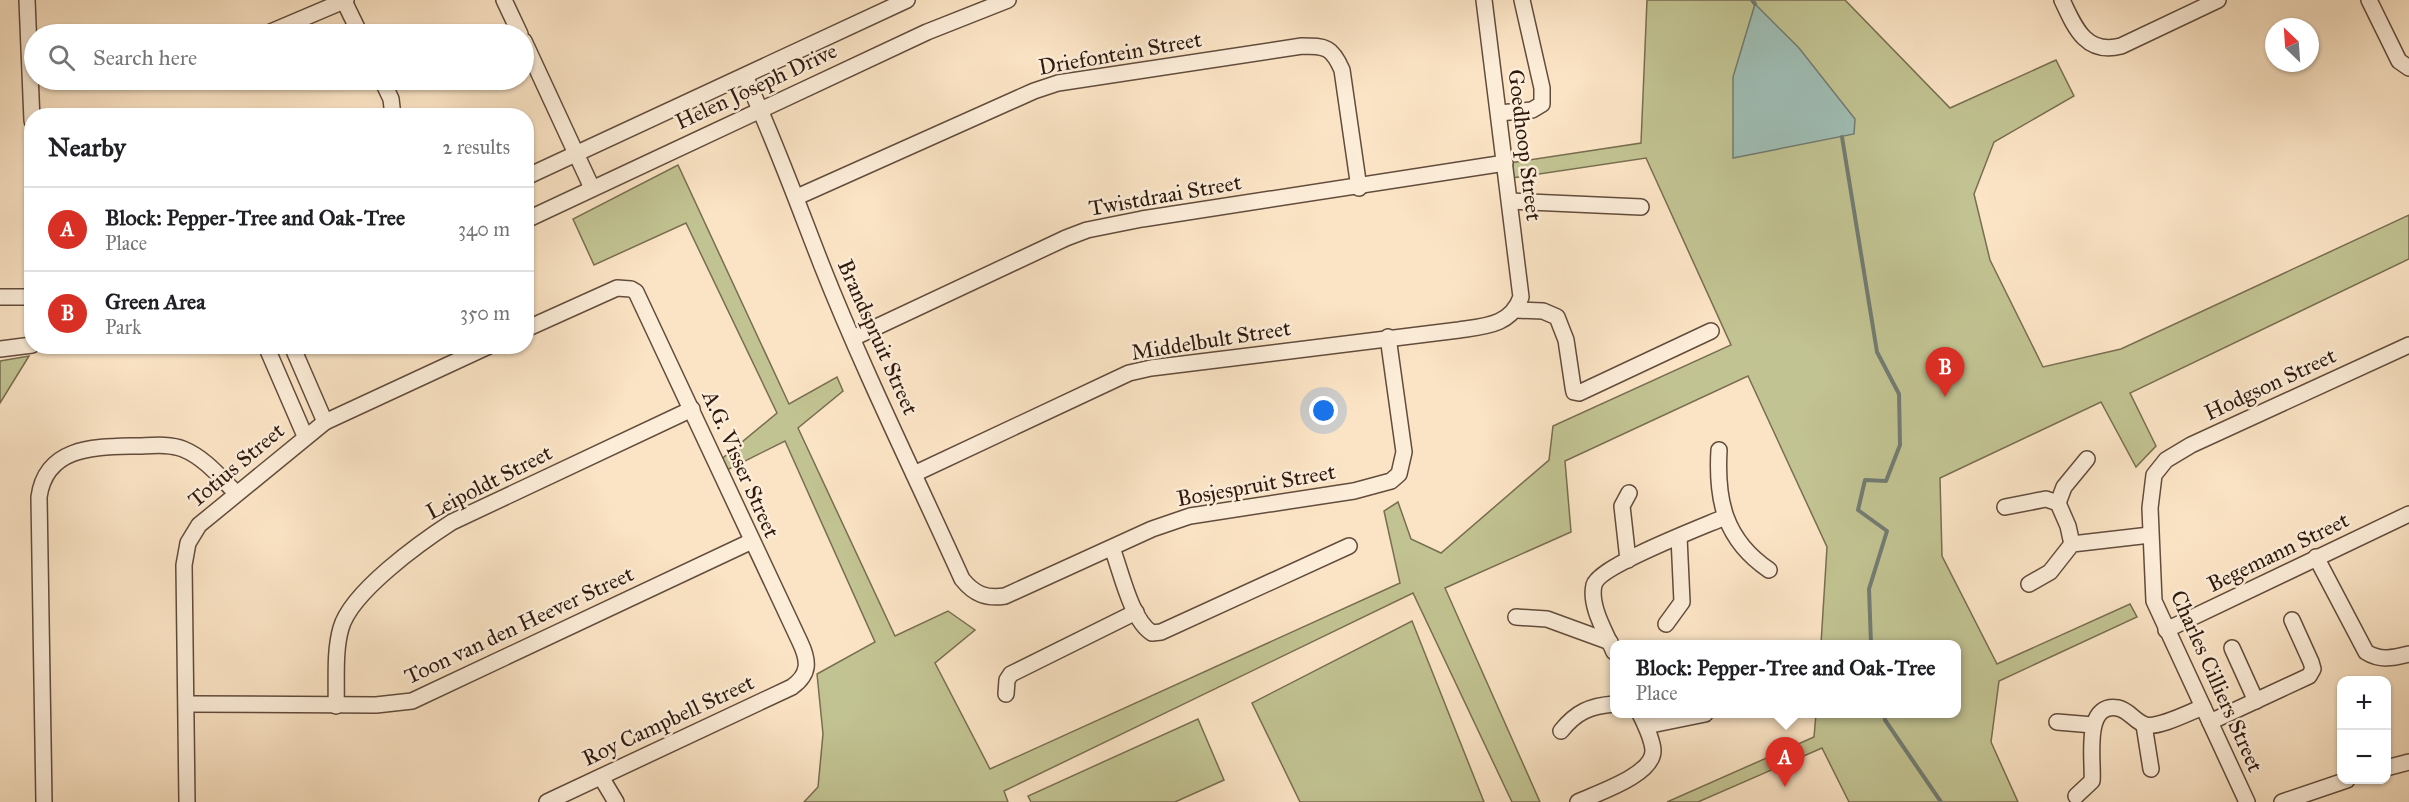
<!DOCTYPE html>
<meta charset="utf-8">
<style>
:root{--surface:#fff;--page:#f2f2f2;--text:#202124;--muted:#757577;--line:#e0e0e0;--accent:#d93025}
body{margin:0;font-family:"IM FELL Great Primer",serif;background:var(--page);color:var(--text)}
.controls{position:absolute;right:18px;bottom:18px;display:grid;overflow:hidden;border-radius:12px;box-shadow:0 2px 4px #0004}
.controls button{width:54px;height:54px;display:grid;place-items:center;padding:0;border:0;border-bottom:2px solid var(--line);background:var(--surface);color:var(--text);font:30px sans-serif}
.compass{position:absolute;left:2265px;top:18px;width:54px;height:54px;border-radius:50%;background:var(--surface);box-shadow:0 2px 4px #0004;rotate:335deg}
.you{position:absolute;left:1324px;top:411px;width:21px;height:21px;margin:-15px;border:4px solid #fff;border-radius:50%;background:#1a73e8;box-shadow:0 0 0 9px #1a73e833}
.badge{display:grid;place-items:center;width:39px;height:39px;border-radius:50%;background:var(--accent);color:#fff;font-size:20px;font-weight:700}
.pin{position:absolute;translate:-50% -50px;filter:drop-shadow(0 2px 3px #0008)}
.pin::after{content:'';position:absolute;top:32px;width:21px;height:18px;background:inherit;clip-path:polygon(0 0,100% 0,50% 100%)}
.popup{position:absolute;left:1610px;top:640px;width:351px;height:78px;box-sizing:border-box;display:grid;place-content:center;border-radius:12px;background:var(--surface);filter:drop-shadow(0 2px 4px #0005);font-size:20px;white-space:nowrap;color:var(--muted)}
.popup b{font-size:22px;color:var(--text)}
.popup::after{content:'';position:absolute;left:50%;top:100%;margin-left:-12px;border:12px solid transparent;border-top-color:var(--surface)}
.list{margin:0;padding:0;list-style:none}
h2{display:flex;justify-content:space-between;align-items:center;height:78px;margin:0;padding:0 24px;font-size:26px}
h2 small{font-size:20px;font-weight:400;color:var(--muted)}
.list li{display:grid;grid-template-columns:39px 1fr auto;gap:18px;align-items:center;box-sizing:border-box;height:84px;padding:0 24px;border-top:2px solid var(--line)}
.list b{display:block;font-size:22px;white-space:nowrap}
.list p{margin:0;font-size:20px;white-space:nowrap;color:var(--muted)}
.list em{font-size:20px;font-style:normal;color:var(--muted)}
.icon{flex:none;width:33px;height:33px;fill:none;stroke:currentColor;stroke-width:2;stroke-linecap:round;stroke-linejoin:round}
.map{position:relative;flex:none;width:2409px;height:802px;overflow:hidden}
.search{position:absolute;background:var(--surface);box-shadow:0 2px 4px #0004;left:24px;top:24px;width:510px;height:66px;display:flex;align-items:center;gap:15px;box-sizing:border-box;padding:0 21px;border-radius:33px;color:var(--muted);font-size:22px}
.panel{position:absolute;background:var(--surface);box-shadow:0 2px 4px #0004;left:24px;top:108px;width:510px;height:246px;border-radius:24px}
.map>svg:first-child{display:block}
.green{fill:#c2c392;stroke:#786e50;stroke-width:1.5}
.water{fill:#9fbeb5;stroke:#727c72;stroke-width:1.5}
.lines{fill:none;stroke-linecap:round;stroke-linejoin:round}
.stream{stroke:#727c72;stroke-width:4}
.minor-casing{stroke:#624c3c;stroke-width:18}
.minor{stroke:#fcedd9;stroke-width:15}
.labels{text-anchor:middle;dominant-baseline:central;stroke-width:5;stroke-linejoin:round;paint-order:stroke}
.street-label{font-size:22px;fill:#2f190e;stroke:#fcedd9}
</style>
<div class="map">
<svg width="2409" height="802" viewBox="0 0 2409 802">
<rect width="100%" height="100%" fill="#fbe4c5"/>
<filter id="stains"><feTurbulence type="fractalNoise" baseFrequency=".00333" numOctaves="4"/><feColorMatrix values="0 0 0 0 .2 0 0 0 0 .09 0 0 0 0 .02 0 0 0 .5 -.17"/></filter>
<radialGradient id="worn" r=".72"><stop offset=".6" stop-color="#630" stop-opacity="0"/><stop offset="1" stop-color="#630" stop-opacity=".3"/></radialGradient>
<g class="green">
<polygon points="1647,0 1845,0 1950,108 2056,60 2074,96 1994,142 1974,194 1990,260 2043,367 2121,349 2409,215 2409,259 2130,393 2156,446 2136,467 2101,402 1940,478 1942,556 1997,664 2130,604 2137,617 1999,681 1991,742 2018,802 1849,802 1822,748 1698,802 1667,802 1814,737 1816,714 1956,714 1956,644 1821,644 1827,547 1748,376 1565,461 1571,532 1445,588 1540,802 1512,802 1413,593 1004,791 1008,802 804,802 818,787 823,734 817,674 875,642 785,441 723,472 718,462 777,413 686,223 594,265 573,219 678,165 789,404 837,377 843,391 798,428 895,636 948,611 975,630 935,663 990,769 1400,583 1384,511 1398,502 1411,539 1441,553 1549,460 1553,426 1731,345 1646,158 1512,178 1510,163 1641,143"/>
<polygon points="29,356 0,403 0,361"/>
<polygon points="1412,621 1484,802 1300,802 1252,703"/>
<polygon points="1198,719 1224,780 1175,802 1031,802 1028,796"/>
</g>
<polygon class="water" points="1755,4 1799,48 1855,119 1854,134 1733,158 1733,77"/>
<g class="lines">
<g class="stream">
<polyline points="1752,0 1755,4"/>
<polyline points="1842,137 1877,352 1899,394 1900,445 1886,481 1865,480 1858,510 1887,531 1869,589 1871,644"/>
<polyline points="1884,714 1885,720 1941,802"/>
</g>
<g class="minor-casing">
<g id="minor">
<polyline points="27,0 32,121"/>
<polyline points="504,0 520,34"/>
<path d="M2062 0C2075 28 2086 55 2121 46L2218 0"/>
<polyline points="2369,0 2399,61 2409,68"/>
<polyline points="344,1 360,34"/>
<polyline points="266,34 346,0"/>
<polyline points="524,41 592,188"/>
<path d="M745 76C774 138 797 202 822 266 864 372 915 475 962 579 974 594 986 599 1005 596L1152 529 1190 516 1354 491 1391 481 1399 474 1404 452 1388 337"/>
<polyline points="382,80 391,99 393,116"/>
<polyline points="1499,113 1532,110 1542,104 1542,88 1522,0"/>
<polyline points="526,177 907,0"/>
<path d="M797 197 1034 91 1058 83 1302 46C1326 46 1332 47 1342 70L1359 188"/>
<polyline points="1510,201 1641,207"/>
<polyline points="526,220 927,32 1008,0"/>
<polyline points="0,297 32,297"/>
<polyline points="1516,310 1543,311 1557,317 1566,340 1573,387 1574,392 1579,393 1711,331"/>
<path d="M526 329 617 288 631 289 636 292 800 642C809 661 810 674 792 687L547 802"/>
<polyline points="853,338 1066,238 1087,230 1142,219 1505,163"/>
<polyline points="266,346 305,436"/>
<polyline points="292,346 325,422"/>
<polyline points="0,349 32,345"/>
<path d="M1719 450C1716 501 1725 540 1769 570"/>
<path d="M914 474 1129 373 1151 368 1459 330C1486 326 1511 325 1521 297L1484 0"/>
<polyline points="2058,503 2064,487 2087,459"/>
<polyline points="2005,507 2046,499 2058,503 2068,526 2072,544"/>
<path d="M1112 548C1121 571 1131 620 1152 633L1161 632 1349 546"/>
<path d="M2316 557 2366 652C2380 661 2393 658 2409 654"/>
<polyline points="1628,560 1622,506 1629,493"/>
<polyline points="2029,584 2050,572 2072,544 2150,535"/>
<polyline points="1516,617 1547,619 1610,642"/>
<polyline points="1666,624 1682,602 1679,537"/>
<polyline points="2166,630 2409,514"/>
<polyline points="2232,648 2256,701"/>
<path d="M1614 652C1606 633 1589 606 1594 585 1599 566 1702 527 1725 517"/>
<polyline points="1006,694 1007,680 1011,674 1136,612"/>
<polyline points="188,704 376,705 412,701 752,541"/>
<path d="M336 706C337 681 334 652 341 628 351 592 421 542 452 522L692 409"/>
<polyline points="2057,722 2093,725"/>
<polyline points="2210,722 2309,676 2313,669 2311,662 2292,620"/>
<polyline points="2144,725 2151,769"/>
<polyline points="1646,726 1705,714"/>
<path d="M1561 731C1576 712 1590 706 1614 704"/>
<polyline points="2386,768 2409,762"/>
<polyline points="601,777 616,802"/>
<path d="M2076 796 2092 781C2094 762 2082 702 2118 708 2129 710 2136 723 2146 725 2159 728 2190 712 2203 707"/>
<path d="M44 802 39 497C46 447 93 447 133 446 149 446 168 443 183 449 205 458 220 477 236 493"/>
<polyline points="187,802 184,565 188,543 199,525 325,422 489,346"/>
<path d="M1578 802C1597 793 1654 775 1653 750 1652 738 1645 724 1640 714"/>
<polyline points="2247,802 2154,601 2150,508 2154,475 2166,460 2191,445 2409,345"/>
<polyline points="2282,802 2347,780"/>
</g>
</g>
<use href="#minor" class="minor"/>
</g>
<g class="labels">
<g class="street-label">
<text transform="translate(1120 53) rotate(-10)">Driefontein Street</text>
<text transform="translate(756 86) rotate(-25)">Helen Joseph Drive</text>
<text transform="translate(1525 145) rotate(83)">Goedhoop Street</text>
<text transform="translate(1165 195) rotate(-10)">Twistdraai Street</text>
<text transform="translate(878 337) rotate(66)">Brandspruit Street</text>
<text transform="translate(1211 340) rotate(-9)">Middelbult Street</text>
<text transform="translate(2270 384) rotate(-25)">Hodgson Street</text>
<text transform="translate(741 464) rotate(66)">A.G. Visser Street</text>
<text transform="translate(236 465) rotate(-40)">Totius Street</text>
<text transform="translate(489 482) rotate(-27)">Leipoldt Street</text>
<text transform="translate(1256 485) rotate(-10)">Bosjespruit Street</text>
<text transform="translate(2278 552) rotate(-26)">Begemann Street</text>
<text transform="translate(519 625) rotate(-25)">Toon van den Heever Street</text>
<text transform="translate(2217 681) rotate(66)">Charles Cilliers Street</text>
<text transform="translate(668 720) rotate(-25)">Roy Campbell Street</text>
</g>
</g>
<rect width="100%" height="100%" filter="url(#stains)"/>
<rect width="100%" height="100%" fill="url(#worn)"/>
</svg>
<div class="controls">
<button>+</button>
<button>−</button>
</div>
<svg class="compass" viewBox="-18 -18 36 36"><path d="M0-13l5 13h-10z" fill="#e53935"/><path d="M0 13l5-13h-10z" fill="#757577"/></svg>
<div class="you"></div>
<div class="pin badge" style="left:1785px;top:787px">A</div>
<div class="popup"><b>Block: Pepper-Tree and Oak-Tree</b>Place</div>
<div class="pin badge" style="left:1945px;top:397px">B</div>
<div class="search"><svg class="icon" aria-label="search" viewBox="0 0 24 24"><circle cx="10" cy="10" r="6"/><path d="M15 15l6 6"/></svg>Search here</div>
<section class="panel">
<h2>Nearby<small>2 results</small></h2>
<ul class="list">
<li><span class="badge">A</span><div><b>Block: Pepper-Tree and Oak-Tree</b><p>Place</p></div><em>340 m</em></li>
<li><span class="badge">B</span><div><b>Green Area</b><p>Park</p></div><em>350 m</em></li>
</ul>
</section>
</div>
